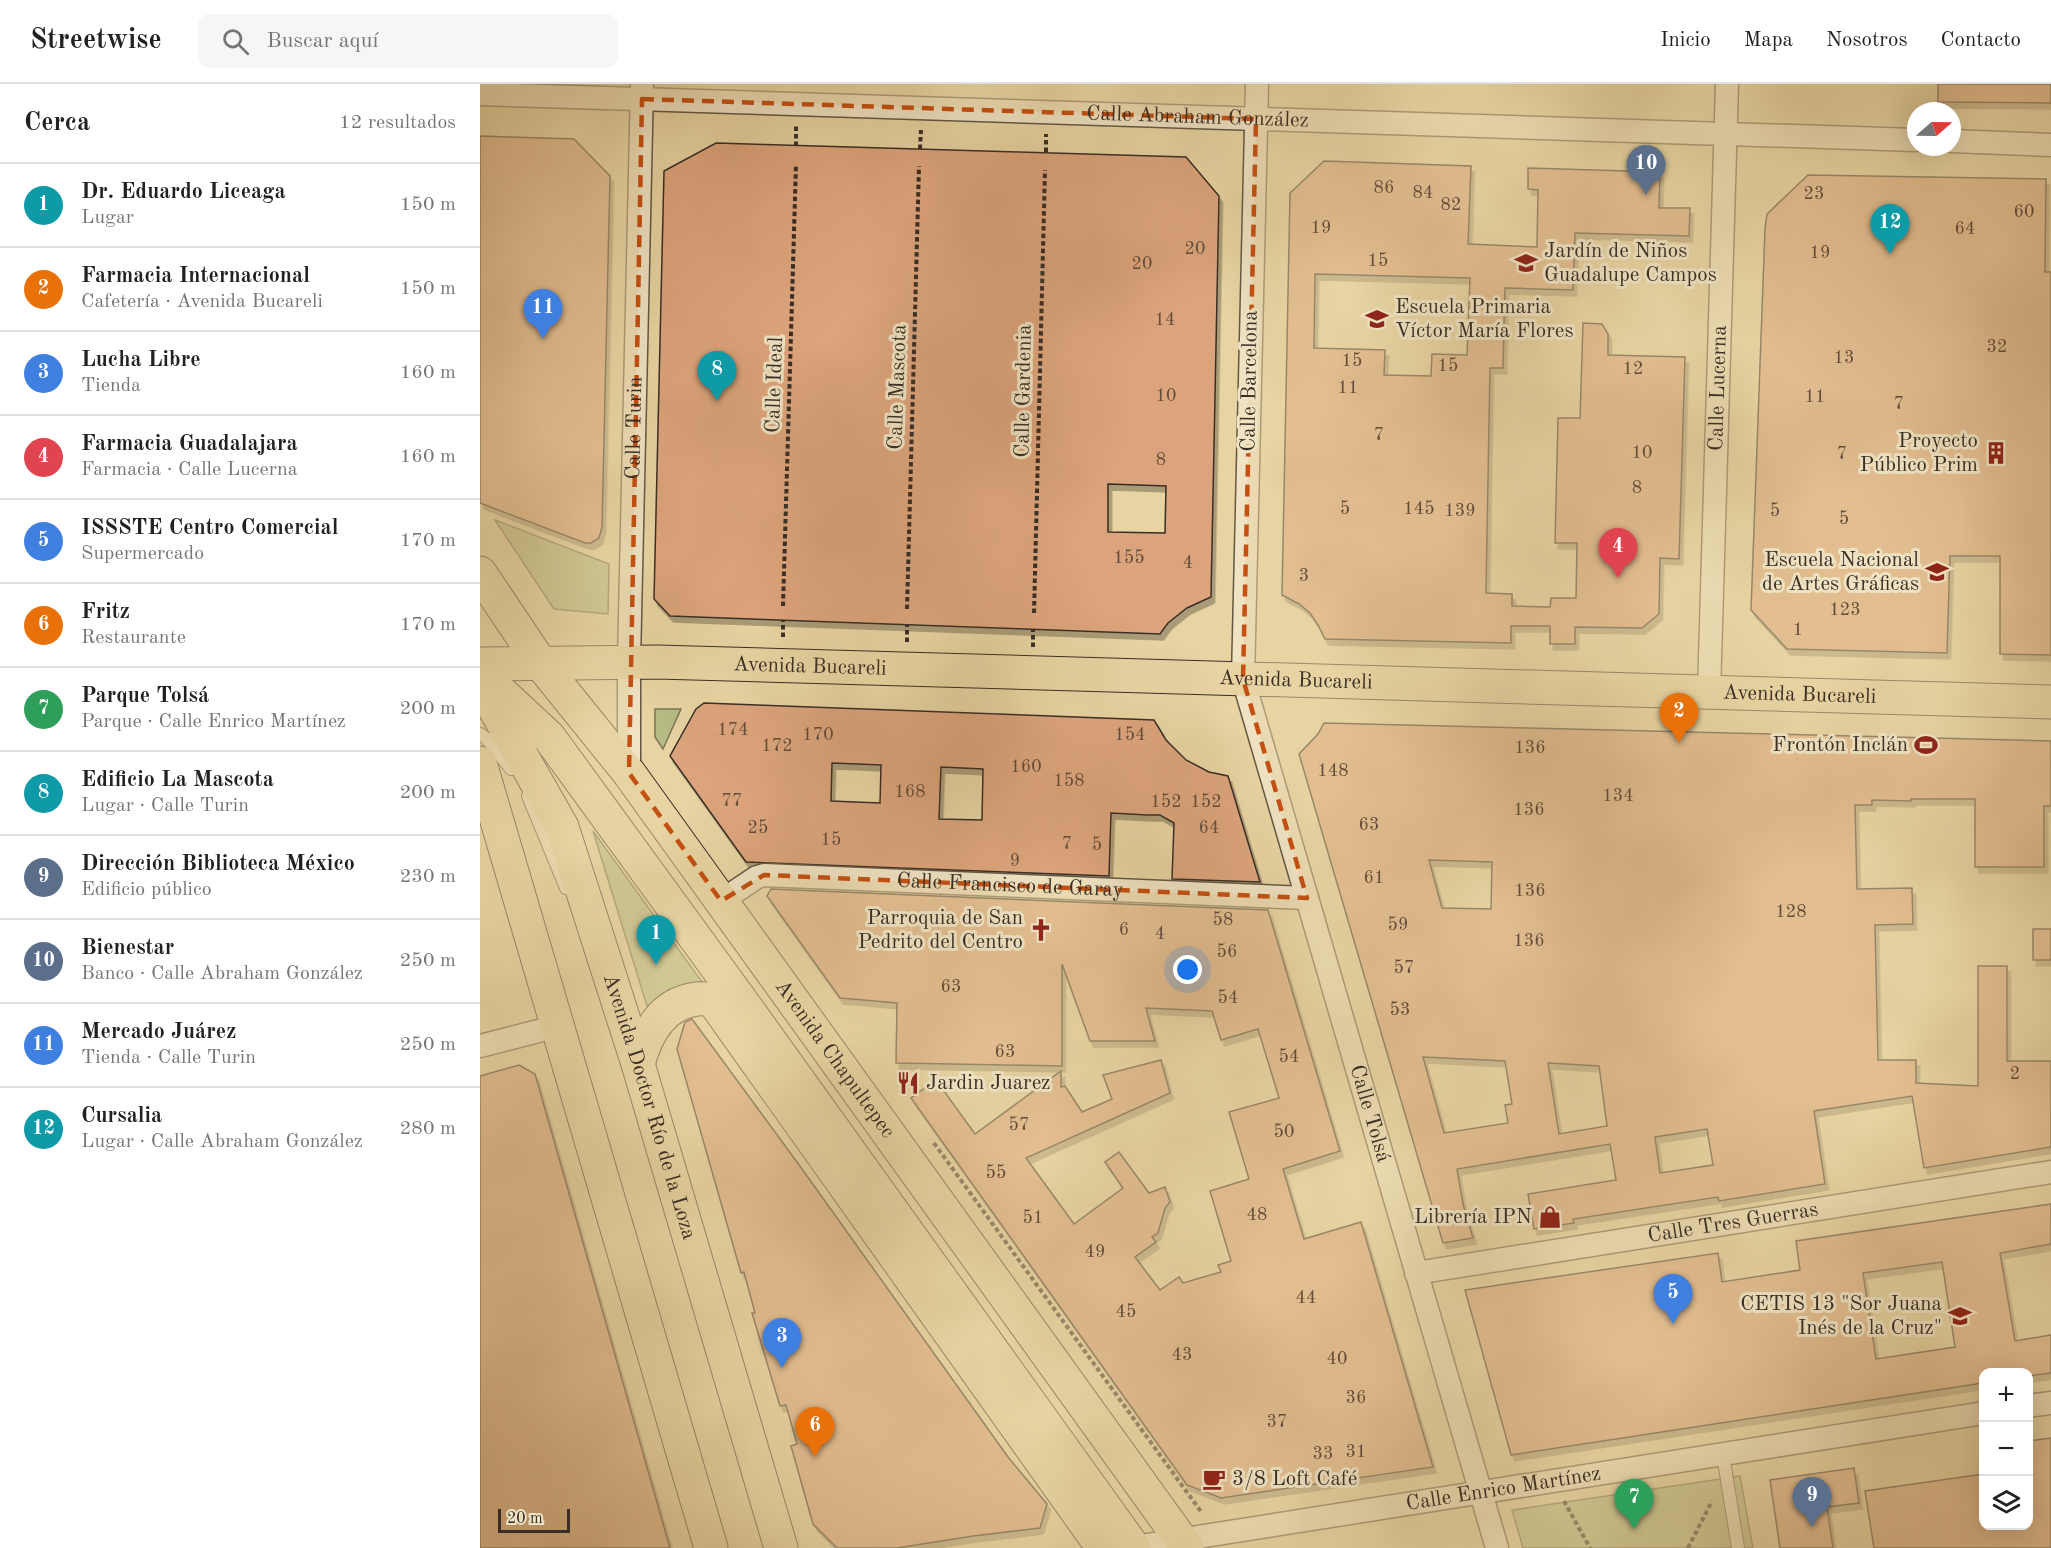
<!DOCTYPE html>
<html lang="es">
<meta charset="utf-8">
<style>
:root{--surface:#fff;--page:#f6f6f6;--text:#202124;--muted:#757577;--line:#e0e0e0;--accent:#8f2418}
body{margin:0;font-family:"Old Standard TT",serif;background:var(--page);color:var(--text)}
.controls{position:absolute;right:18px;bottom:18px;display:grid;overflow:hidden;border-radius:12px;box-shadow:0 6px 24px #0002}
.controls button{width:54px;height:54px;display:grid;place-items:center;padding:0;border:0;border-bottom:2px solid var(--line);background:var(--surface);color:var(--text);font:30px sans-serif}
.compass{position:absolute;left:1427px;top:18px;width:54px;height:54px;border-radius:50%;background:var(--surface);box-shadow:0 6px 24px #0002;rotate:70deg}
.scale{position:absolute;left:18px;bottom:15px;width:72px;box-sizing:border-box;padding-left:6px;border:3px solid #392e25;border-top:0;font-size:16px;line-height:21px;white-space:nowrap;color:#392e25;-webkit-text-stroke:4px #efe3c3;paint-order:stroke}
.you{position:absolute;left:708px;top:886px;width:21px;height:21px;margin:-15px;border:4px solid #fff;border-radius:50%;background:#1a73e8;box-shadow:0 0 0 9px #1a73e833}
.badge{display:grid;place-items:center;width:39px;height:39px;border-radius:50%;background:var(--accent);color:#fff;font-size:20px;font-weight:700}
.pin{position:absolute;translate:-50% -50px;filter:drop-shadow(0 2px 3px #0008)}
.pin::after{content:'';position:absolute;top:32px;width:21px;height:18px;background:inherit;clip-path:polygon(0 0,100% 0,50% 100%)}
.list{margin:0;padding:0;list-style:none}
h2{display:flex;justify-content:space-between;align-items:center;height:78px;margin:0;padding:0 24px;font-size:26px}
h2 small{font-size:20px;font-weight:400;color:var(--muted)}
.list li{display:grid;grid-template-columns:39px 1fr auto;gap:18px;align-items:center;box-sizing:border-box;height:84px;padding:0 24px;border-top:2px solid var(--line)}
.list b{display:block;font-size:22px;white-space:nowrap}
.list p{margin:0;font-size:20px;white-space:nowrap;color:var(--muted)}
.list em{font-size:20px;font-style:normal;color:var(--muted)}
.icon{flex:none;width:33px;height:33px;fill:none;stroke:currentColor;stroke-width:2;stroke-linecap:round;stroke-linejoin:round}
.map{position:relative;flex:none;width:1571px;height:1464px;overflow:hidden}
header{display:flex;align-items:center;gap:36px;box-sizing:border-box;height:84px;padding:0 30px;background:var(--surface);border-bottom:2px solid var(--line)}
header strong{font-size:28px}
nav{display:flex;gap:33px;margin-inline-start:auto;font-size:21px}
.search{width:420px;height:54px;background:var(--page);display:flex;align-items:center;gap:15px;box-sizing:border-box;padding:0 21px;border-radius:12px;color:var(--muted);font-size:22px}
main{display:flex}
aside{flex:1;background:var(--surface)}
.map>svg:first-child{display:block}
.green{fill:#b7bc84;stroke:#787554;stroke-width:1.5}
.building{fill:#dca47b;stroke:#392e25;stroke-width:1.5;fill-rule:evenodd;filter:url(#shadow)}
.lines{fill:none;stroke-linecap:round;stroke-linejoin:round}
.lane-casing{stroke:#645844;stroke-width:14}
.street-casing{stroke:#645844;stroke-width:25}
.primary-casing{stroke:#392e25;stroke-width:35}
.path{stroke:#392e25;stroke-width:4;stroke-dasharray:4.5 3;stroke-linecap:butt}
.lane{stroke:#efe3c3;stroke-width:12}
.street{stroke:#efe3c3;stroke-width:22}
.primary{stroke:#e7d4a2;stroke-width:33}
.marked{fill:none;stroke:#c55011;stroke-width:4.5;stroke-dasharray:12 8;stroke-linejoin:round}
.labels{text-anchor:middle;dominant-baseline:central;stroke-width:6;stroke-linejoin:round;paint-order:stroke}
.number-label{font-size:18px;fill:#624c3a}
.street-label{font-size:21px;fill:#392e25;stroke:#efe3c3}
.poi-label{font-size:21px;fill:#392e25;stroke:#efe3c3;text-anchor:end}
</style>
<header>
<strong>Streetwise</strong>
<div class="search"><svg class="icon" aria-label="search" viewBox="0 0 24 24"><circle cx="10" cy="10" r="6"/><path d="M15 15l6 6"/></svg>Buscar aquí</div>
<nav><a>Inicio</a><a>Mapa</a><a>Nosotros</a><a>Contacto</a></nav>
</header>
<main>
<aside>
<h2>Cerca<small>12 resultados</small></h2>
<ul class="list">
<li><span class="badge" style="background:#0f9aa8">1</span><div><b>Dr. Eduardo Liceaga</b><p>Lugar</p></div><em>150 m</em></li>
<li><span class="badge" style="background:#e8710a">2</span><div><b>Farmacia Internacional</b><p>Cafetería · Avenida Bucareli</p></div><em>150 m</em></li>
<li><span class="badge" style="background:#3f7fe0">3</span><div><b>Lucha Libre</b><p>Tienda</p></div><em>160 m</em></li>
<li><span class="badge" style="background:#e0444e">4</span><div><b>Farmacia Guadalajara</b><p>Farmacia · Calle Lucerna</p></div><em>160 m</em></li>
<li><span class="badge" style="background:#3f7fe0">5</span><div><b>ISSSTE Centro Comercial</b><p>Supermercado</p></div><em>170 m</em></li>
<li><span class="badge" style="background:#e8710a">6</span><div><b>Fritz</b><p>Restaurante</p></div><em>170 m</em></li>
<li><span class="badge" style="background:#2e9e5b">7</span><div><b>Parque Tolsá</b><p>Parque · Calle Enrico Martínez</p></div><em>200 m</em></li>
<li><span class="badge" style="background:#0f9aa8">8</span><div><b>Edificio La Mascota</b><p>Lugar · Calle Turin</p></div><em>200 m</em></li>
<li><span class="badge" style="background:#5c6f8a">9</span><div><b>Dirección Biblioteca México</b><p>Edificio público</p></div><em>230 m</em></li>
<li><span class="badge" style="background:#5c6f8a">10</span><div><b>Bienestar</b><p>Banco · Calle Abraham González</p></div><em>250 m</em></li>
<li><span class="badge" style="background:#3f7fe0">11</span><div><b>Mercado Juárez</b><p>Tienda · Calle Turin</p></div><em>250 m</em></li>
<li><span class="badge" style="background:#0f9aa8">12</span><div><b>Cursalia</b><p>Lugar · Calle Abraham González</p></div><em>280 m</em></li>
</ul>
</aside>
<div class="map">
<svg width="1571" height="1464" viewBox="0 0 1571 1464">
<defs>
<filter id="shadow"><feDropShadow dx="3.5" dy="6" stdDeviation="0" flood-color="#0004"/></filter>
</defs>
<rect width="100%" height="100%" fill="#e7d4a2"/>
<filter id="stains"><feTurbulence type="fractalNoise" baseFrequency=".00333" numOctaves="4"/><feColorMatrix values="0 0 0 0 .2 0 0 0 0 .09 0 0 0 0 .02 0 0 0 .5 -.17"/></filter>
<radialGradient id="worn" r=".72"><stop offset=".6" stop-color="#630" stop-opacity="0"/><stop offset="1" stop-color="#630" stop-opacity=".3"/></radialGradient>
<g class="green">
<polygon points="15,436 129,480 128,530 74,525"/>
<polygon points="175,625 201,625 183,665 175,653"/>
<polygon points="113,747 222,898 167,922"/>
<polygon points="1260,1392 1273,1464 1043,1464 1032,1426"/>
</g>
<g class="building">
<polygon points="1458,0 1571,0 1571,19 1458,18"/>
<polygon points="0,52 94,55 130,92 122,443 119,454 111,459 105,459 0,419"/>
<path d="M236 59 706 73 739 112 731 513 707 524 688 539 680 550 190 532 174 515 184 87ZM628 400 686 402 685 449 628 448Z"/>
<path d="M844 77 991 82 988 160 1057 163 1058 106 1048 105V84L1180 88 1179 124H1210L1209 152 1095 149 1093 206 1025 204 1023 284H1010L1006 509 1032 510V522L1070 523 1071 514H1096L1097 459H1075L1078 334H1100L1103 239 1122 240 1128 250V271L1205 273 1199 475 1180 474 1179 530 1162 544 1095 543V560H1070V542H1031V559L845 555 838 541 830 529 819 520 802 511 810 109ZM835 190 990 194 987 271 952 270 951 292 904 291 905 266 834 264Z"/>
<polygon points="1328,91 1566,95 1565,188 1571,188 1571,571 1520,570 1520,472 1470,472 1467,569 1307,565 1271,526 1285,145 1287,130"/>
<path d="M224 619 674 636 686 656 706 676 729 688 748 692 780 798 692 795 694 739 680 731H667L631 729 629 792 266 778 190 672 216 625ZM352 679 401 681 400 719 351 717ZM461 683 503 685 502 736 459 735Z"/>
<path d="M844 639 1571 657V722H1564V783H1495V715H1431V717L1392 716V721H1375L1377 805 1432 804 1433 840 1395 841 1398 976H1436V999L1498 1002V882H1527V977H1571V1063L1444 1084 1432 1012 1334 1027 1345 1100 1239 1117 1238 1113 1093 1135 1094 1139 1054 1145 1048 1110 1136 1096 1130 1060 977 1085 983 1120 993 1154 963 1159 819 670 838 650ZM949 776 1012 778 1011 825 962 824ZM943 973 1025 977 1032 1020 1025 1021 1028 1039 964 1049ZM1068 979 1119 982 1127 1042 1079 1050ZM1227 1045 1233 1081 1180 1089 1175 1053Z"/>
<polygon points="291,805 788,826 860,1067 803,1085 824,1155 881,1138 953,1383 741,1414 707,1401 431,1014 456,996 495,1050 581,987 581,1003 585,1002 602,1028 632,1015 623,991 681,976 690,1009 546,1074 594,1140 643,1104 625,1078 639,1068 669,1109 685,1103 690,1118 685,1124 678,1149 672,1153 676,1158 655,1173 680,1206 699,1193 703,1199 741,1188 738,1181 751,1177 730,1107 769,1095 749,1028 799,1014 778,945 741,956 732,927 666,924 675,957 610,957 582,880 582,982 416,979 417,919 360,914 287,812"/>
<rect x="1553" y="845" width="18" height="31"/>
<polygon points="212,935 317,1078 528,1373 567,1420 560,1444 493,1452 417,1464 357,1464 333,1440 311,1362 317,1360 306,1321 300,1322 272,1229 275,1229 264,1188 261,1189 197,965 205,938"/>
<polygon points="39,981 55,990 190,1464 0,1464 0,992"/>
<path d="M1571 1120V1160L1520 1169 1535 1257 1571 1251V1289L1548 1292V1288H1503V1299L1031 1371 985 1206 1238 1169 1242 1198 1320 1186 1316 1157ZM1462 1178 1475 1263 1396 1275 1383 1189Z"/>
<polygon points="1571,1354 1571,1464 1394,1464 1385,1407 1503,1390 1503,1442 1548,1442 1548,1357"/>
<polygon points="1374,1384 1379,1419 1347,1423 1353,1464 1300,1464 1290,1396"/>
</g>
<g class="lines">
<g class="lane-casing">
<g id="lane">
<polyline points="0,650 7,655 31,685"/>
<polyline points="48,712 86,804"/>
<polyline points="1243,1371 1258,1464"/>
</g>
</g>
<g class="street-casing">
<g id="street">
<path id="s1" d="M777 0 763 595 1017 1464"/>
<path id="s2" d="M0 10 1436 56"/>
<polyline points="1472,57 1571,61"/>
<path id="s3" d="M1229 608 1247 0"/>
<path id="s4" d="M149 689V577L162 1"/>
<path id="s5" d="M241 817 277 793 284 791 827 814"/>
<polyline points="0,962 78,942"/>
<path id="s6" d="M936 1189 1571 1088"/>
<polyline points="1548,1322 1571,1319"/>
<path id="s7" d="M648 1464 1504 1329"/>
</g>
</g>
<g class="primary-casing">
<g id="primary">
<path id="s8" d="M0 489 61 580 149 689 707 1464"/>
<path id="s9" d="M0 580 177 578 1571 618"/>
<polyline points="0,589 69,653 262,918 654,1464"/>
<path id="s10" d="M3 604 82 743 158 980 301 1464"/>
<polyline points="0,679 231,1464"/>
<polyline points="232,915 623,1464"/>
<path d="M158 980C166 950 182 919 217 915 229 914 242 916 255 917"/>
</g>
</g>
<g class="path">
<polyline points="316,62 316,42"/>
<polyline points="440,65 441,46"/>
<polyline points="566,68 566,50"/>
<polyline points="303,522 316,80"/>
<polyline points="427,525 439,82"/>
<polyline points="554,529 565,86"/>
<polyline points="303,553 303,536"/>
<polyline points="427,558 427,541"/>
<polyline points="553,563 553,545"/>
<polyline points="454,1059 722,1429"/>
<polyline points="1084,1417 1110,1464"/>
<polyline points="1208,1464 1232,1417"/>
</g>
<use href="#lane" class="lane"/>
<use href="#street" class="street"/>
<use href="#primary" class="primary"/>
</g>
<path d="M0 0H1571V1464H0ZM162 15 776 35 763 595 827 814 284 791 241 817 149 689Z" fill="#e7d4a2" fill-opacity=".55" fill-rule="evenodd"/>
<path class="marked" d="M162 15 776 35 763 595 827 814 284 791 241 817 149 689Z"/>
<defs>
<g id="school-bare" transform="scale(1.8)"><path d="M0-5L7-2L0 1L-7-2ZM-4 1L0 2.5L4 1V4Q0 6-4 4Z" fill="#8f2418" stroke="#efe3c3" stroke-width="2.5" paint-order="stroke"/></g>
<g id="building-bare" transform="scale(1.8)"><path d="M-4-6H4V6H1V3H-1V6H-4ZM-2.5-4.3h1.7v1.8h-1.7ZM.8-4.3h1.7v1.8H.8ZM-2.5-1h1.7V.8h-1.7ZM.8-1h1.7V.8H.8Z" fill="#8f2418" stroke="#efe3c3" stroke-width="2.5" paint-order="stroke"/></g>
<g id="stadium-bare" transform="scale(1.8)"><path d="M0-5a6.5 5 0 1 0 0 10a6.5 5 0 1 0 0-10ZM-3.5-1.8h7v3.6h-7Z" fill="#8f2418" stroke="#efe3c3" stroke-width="2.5" paint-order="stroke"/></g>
<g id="church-bare" transform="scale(1.8)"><path d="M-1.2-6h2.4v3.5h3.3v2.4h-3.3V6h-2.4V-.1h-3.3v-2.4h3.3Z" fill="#8f2418" stroke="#efe3c3" stroke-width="2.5" paint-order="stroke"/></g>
<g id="restaurant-bare" transform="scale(1.8)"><path d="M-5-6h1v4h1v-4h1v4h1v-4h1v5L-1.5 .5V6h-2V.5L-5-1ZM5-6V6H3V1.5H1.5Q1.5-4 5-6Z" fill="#8f2418" stroke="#efe3c3" stroke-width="2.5" paint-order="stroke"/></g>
<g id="shop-bare" transform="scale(1.8)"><path d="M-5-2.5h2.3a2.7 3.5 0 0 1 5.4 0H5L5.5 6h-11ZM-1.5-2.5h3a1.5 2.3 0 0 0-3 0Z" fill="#8f2418" stroke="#efe3c3" stroke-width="2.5" paint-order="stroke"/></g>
<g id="university-bare" transform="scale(1.8)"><path d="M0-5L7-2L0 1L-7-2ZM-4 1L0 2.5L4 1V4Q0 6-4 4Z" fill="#8f2418" stroke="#efe3c3" stroke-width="2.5" paint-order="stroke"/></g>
<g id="cafe-bare" transform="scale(1.8)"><path d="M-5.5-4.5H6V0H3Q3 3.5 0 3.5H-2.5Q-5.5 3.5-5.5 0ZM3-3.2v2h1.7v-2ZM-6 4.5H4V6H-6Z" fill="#8f2418" stroke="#efe3c3" stroke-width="2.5" paint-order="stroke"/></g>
</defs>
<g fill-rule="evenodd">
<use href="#school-bare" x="1046" y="179"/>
<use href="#school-bare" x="897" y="235"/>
<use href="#building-bare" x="1516" y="369"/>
<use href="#school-bare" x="1457" y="488"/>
<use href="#stadium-bare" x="1446" y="661"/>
<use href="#church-bare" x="561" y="846"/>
<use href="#restaurant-bare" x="428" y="999"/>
<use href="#shop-bare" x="1070" y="1133"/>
<use href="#university-bare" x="1480" y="1232"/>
<use href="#cafe-bare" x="734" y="1395"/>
</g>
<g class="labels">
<g class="number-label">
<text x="904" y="104">86</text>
<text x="943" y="109">84</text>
<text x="1334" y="110">23</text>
<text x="971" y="121">82</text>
<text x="1544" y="128">60</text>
<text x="841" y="144">19</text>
<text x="1485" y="145">64</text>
<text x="715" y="165">20</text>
<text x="1340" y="169">19</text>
<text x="898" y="177">15</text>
<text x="662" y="180">20</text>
<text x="685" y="236">14</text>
<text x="1517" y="263">32</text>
<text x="1364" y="274">13</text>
<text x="872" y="277">15</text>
<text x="968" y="282">15</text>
<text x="1153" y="285">12</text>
<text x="868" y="304">11</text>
<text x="686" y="312">10</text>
<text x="1335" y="313">11</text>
<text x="1419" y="320">7</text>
<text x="899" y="351">7</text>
<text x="1162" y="369">10</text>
<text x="1362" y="370">7</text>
<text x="681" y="376">8</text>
<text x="1157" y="404">8</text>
<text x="865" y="425">5</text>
<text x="939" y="425">145</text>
<text x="980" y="427">139</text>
<text x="1295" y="427">5</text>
<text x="1364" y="435">5</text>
<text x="649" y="474">155</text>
<text x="708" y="479">4</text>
<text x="824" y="492">3</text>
<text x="1365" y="526">123</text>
<text x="1318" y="546">1</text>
<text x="253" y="646">174</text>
<text x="338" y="651">170</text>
<text x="650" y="651">154</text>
<text x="297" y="662">172</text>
<text x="1050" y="664">136</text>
<text x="546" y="683">160</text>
<text x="853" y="687">148</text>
<text x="589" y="697">158</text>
<text x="430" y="708">168</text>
<text x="1138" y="712">134</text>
<text x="252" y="717">77</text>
<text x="686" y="718">152</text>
<text x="726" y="718">152</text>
<text x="1049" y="726">136</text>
<text x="889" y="741">63</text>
<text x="278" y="744">25</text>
<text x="729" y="744">64</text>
<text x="351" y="756">15</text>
<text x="587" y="760">7</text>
<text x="617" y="761">5</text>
<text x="535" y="777">9</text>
<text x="894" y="794">61</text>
<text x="1050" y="807">136</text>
<text x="1311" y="828">128</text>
<text x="743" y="836">58</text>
<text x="918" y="841">59</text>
<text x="644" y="846">6</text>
<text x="680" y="850">4</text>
<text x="1049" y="857">136</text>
<text x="747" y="868">56</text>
<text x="924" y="884">57</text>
<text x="471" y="903">63</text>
<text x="748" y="914">54</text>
<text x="920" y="926">53</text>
<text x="525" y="968">63</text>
<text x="809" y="973">54</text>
<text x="1535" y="990">2</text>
<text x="539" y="1041">57</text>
<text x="804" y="1048">50</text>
<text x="516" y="1089">55</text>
<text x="777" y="1131">48</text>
<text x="553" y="1134">51</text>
<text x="615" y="1168">49</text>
<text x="826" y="1214">44</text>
<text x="646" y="1228">45</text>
<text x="702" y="1271">43</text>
<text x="857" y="1275">40</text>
<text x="876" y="1314">36</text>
<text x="797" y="1338">37</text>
<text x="876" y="1368">31</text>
<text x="843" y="1370">33</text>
</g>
<g class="street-label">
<text stroke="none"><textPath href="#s2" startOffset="718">Calle Abraham González</textPath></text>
<text transform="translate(770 297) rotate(-89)">Calle Barcelona</text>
<text transform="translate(295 301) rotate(-88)">Calle Ideal</text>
<text transform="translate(418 303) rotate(-88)">Calle Mascota</text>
<text stroke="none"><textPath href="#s3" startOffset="304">Calle Lucerna</textPath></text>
<text transform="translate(544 307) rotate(-89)">Calle Gardenia</text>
<text stroke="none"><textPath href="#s4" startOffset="345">Calle Turin</textPath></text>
<text stroke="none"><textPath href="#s9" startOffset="330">Avenida Bucareli</textPath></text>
<text stroke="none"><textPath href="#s9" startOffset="816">Avenida Bucareli</textPath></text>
<text stroke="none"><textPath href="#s9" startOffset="1320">Avenida Bucareli</textPath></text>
<text stroke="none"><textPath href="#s5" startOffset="297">Calle Francisco de Garay</textPath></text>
<text stroke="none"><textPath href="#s8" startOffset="602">Avenida Chapultepec</textPath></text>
<text stroke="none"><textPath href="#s10" startOffset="453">Avenida Doctor Río de la Loza</textPath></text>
<text stroke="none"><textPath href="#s1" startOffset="1048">Calle Tolsá</textPath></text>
<text stroke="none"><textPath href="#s6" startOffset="321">Calle Tres Guerras</textPath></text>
<text stroke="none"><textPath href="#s7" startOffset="380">Calle Enrico Martínez</textPath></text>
</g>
<g class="poi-label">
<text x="1064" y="167" text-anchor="start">Jardín de Niños<tspan x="1064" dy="24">Guadalupe Campos</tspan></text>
<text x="915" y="223" text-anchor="start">Escuela Primaria<tspan x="915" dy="24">Víctor María Flores</tspan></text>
<text x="1498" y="357">Proyecto<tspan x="1498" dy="24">Público Prim</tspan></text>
<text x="1439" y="476">Escuela Nacional<tspan x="1439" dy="24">de Artes Gráficas</tspan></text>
<text x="1428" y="661">Frontón Inclán</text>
<text x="543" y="834">Parroquia de San<tspan x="543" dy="24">Pedrito del Centro</tspan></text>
<text x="446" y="999" text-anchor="start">Jardin Juarez</text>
<text x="1052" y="1133">Librería IPN</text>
<text x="1462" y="1220">CETIS 13 "Sor Juana<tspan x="1462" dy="24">Inés de la Cruz"</tspan></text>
<text x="752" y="1395" text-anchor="start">3/8 Loft Café</text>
</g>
</g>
<rect width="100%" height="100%" filter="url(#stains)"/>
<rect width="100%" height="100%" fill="url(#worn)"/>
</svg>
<div class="controls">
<button>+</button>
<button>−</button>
<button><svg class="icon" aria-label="layers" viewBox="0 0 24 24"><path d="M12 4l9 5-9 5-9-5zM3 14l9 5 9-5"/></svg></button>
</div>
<svg class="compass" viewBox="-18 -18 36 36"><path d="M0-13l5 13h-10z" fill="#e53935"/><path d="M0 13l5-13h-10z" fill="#757577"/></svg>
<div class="scale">20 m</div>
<div class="you"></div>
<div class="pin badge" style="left:176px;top:881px;background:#0f9aa8">1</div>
<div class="pin badge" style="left:1199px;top:659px;background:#e8710a">2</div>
<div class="pin badge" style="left:302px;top:1284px;background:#3f7fe0">3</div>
<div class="pin badge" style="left:1138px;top:494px;background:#e0444e">4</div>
<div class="pin badge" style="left:1193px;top:1240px;background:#3f7fe0">5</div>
<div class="pin badge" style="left:335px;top:1373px;background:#e8710a">6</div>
<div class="pin badge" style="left:1154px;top:1445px;background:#2e9e5b">7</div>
<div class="pin badge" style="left:237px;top:317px;background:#0f9aa8">8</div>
<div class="pin badge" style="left:1332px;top:1443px;background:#5c6f8a">9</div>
<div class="pin badge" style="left:1166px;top:111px;background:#5c6f8a">10</div>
<div class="pin badge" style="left:63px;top:255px;background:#3f7fe0">11</div>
<div class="pin badge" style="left:1410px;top:170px;background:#0f9aa8">12</div>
</div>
</main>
